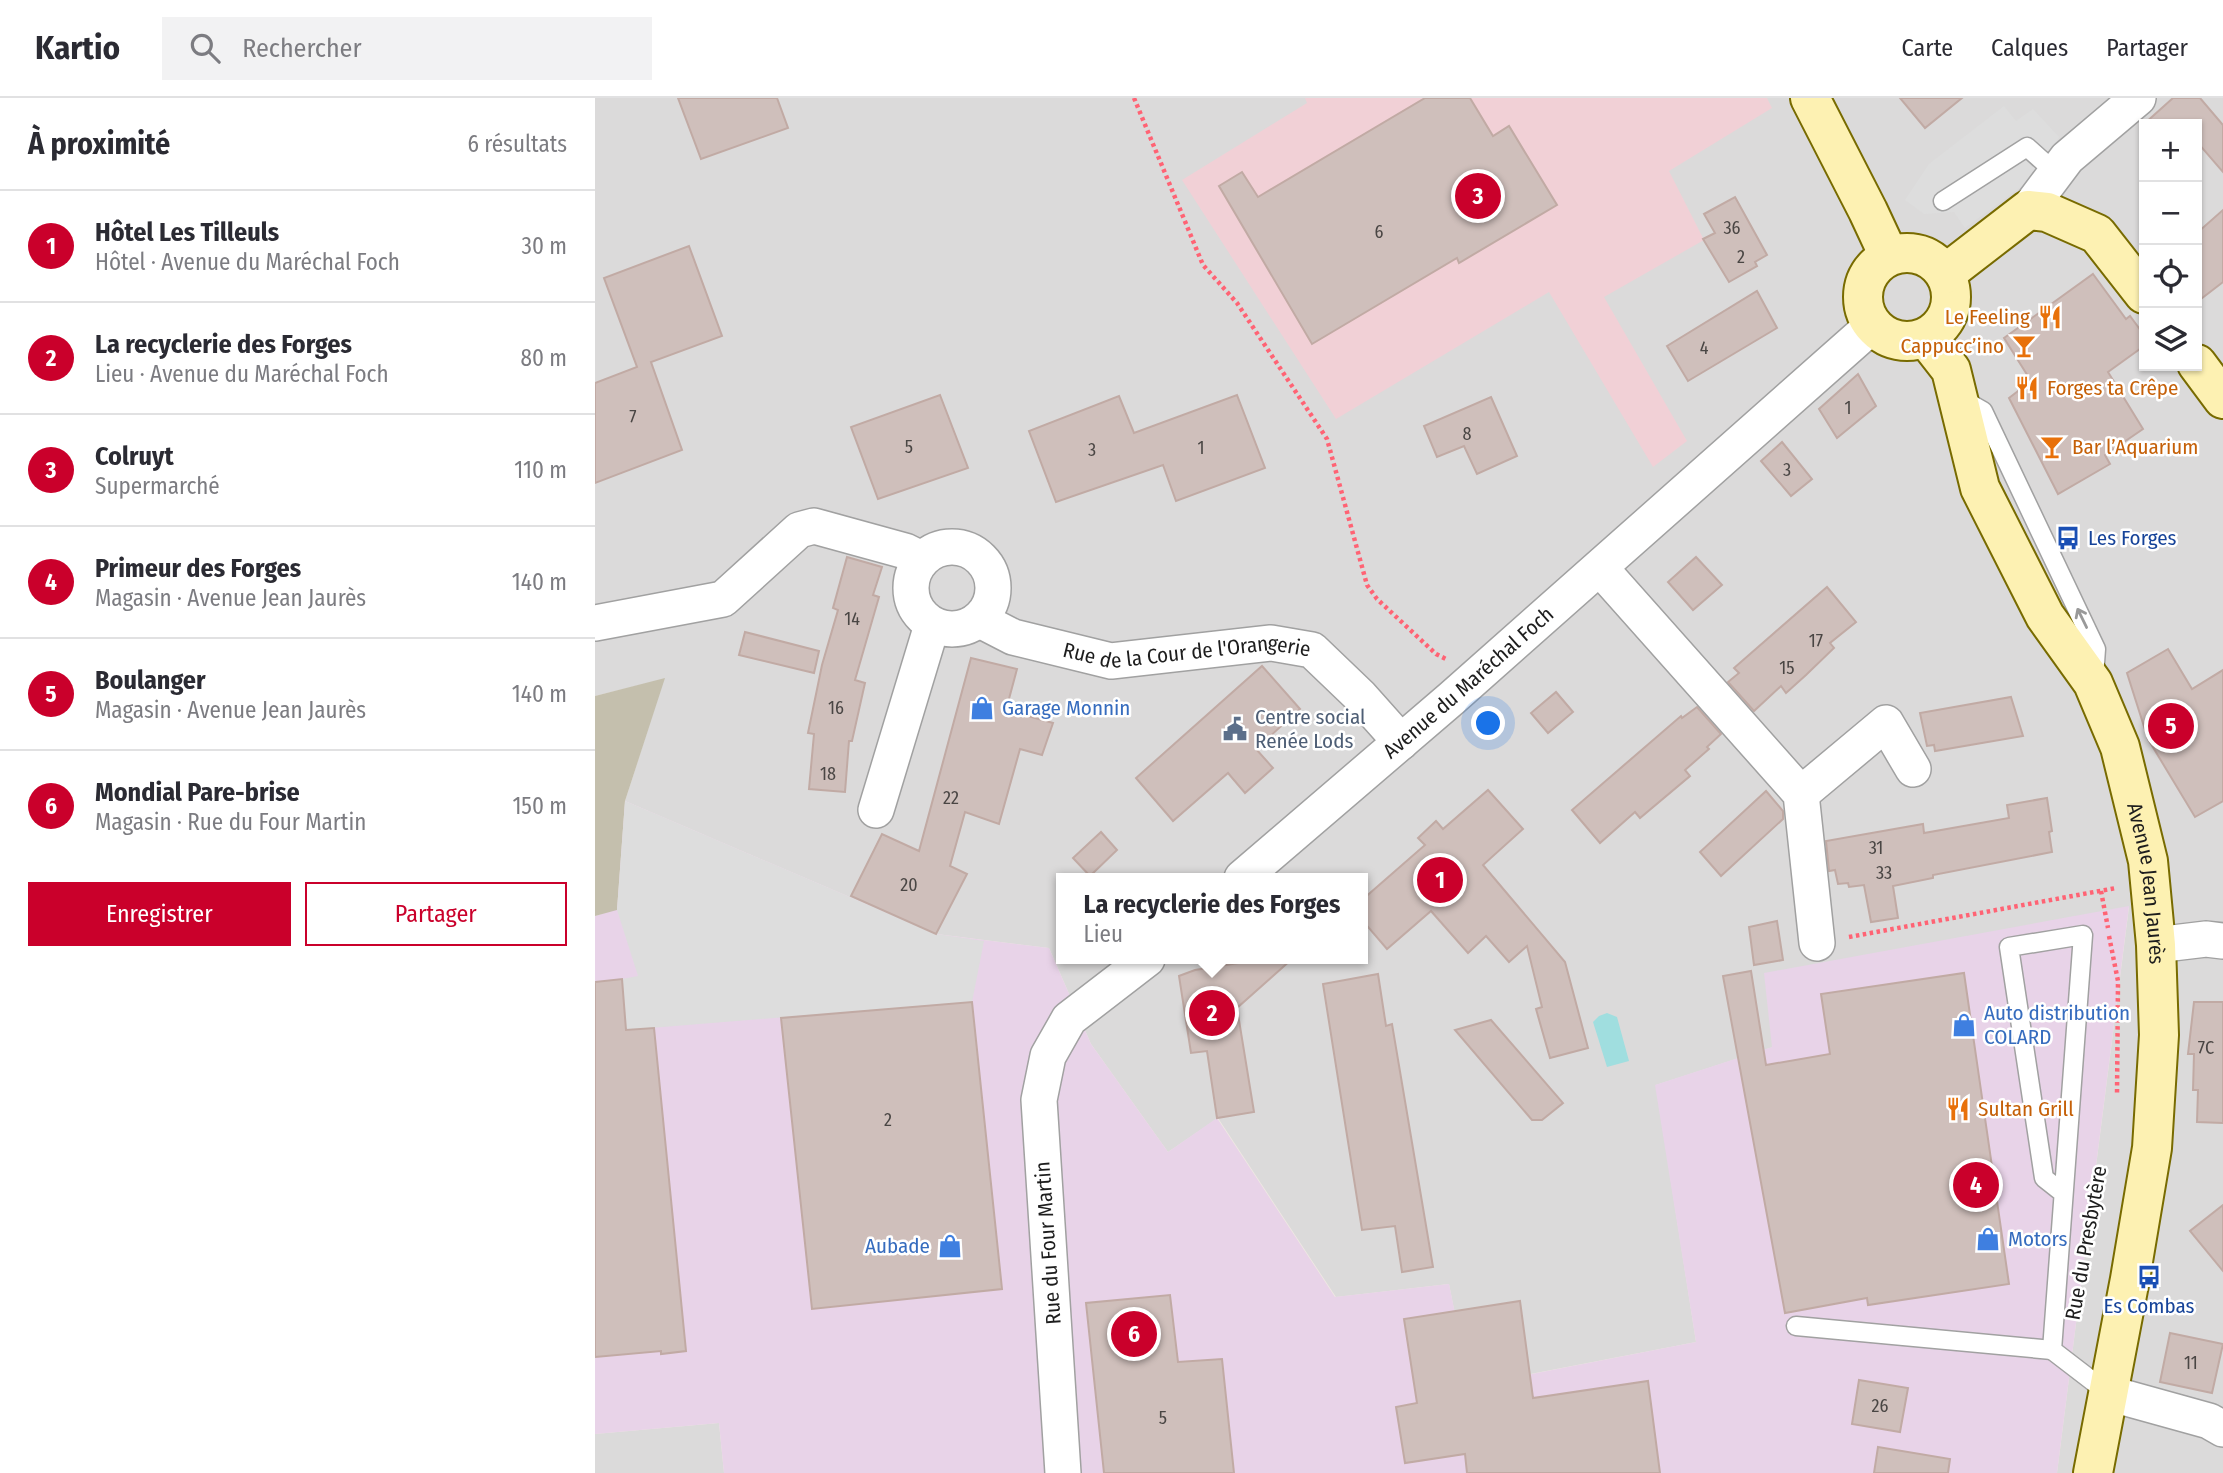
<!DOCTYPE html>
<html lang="fr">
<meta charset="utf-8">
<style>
:root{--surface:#fff;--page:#f2f2f3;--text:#2b2b33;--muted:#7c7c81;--line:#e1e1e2;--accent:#ca002b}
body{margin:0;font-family:"Fira Sans Condensed",sans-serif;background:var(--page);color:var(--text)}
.controls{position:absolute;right:21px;top:21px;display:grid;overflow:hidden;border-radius:0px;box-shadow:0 2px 5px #0004}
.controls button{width:63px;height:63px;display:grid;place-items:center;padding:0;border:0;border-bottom:2px solid var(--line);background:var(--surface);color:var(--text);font:35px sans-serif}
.you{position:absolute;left:894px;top:626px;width:24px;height:24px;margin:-18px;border:5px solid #fff;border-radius:50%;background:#1a73e8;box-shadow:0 0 0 10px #1a73e833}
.badge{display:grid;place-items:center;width:46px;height:46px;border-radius:50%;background:var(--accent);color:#fff;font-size:23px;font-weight:700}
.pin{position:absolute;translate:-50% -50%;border:4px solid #fff;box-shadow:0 2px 7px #0006}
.popup{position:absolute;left:461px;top:775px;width:312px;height:91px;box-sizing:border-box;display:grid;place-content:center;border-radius:0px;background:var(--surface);filter:drop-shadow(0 2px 5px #0005);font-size:23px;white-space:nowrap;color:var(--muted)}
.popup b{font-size:26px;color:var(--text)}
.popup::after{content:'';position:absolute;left:50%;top:100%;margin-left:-14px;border:14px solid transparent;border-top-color:var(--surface)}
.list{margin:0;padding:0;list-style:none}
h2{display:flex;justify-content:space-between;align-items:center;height:91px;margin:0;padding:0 28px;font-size:30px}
h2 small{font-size:23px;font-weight:400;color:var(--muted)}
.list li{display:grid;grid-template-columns:46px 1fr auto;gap:21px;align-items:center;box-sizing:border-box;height:112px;padding:0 28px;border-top:2px solid var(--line)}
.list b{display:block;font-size:26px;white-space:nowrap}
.list p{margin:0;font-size:23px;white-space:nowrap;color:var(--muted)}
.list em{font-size:23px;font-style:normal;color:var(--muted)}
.actions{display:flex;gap:14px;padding:21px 28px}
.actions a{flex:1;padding:16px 0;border:2px solid var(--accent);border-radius:0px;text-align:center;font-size:24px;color:var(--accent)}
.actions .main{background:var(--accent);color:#fff}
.icon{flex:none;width:38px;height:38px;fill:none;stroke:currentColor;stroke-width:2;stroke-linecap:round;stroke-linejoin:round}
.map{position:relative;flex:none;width:1628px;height:1375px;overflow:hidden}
header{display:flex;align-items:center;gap:42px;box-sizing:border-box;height:98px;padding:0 35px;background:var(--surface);border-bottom:2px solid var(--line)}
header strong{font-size:33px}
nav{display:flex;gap:38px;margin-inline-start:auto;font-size:24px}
.search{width:490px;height:63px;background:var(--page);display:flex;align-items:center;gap:18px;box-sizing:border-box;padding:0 24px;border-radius:0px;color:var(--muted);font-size:26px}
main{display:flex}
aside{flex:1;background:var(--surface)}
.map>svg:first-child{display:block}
.residential{fill:#dbdada;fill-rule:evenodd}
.commercial{fill:#f1d0d6}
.industrial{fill:#e8d3e8}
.construction{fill:#c4bfad}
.parking{fill:#ddd}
.water{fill:#a0dedf}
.building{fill:#cfbfbb;stroke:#c1aaa4;stroke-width:2}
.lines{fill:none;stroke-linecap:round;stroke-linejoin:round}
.lane-casing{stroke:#a1a1a1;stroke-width:21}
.street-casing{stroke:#a1a1a1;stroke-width:38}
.secondary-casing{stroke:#786b00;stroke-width:42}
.path{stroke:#ff6374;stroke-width:4.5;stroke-dasharray:3.5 3.5;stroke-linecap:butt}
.lane{stroke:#fff;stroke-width:18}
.street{stroke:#fff;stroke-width:35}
.secondary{stroke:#fdf1b2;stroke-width:38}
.oneway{stroke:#999}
.labels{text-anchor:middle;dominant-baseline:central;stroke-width:5;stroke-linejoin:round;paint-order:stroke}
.number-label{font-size:18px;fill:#4a4644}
.food-label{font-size:21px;fill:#c56008;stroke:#fff;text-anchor:start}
.transit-label{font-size:21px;fill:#164399;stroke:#fff;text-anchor:start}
.street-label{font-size:21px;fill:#1d1d1d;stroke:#fff}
.shop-label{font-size:21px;fill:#366cbe;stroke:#fff;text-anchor:start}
.service-label{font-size:21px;fill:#4e5e75;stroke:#fff;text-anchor:start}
</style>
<header>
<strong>Kartio</strong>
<div class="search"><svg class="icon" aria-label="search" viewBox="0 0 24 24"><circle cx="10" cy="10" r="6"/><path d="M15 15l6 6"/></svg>Rechercher</div>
<nav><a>Carte</a><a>Calques</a><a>Partager</a></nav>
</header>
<main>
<aside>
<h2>À proximité<small>6 résultats</small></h2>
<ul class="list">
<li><span class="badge">1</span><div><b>Hôtel Les Tilleuls</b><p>Hôtel · Avenue du Maréchal Foch</p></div><em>30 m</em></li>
<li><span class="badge">2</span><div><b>La recyclerie des Forges</b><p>Lieu · Avenue du Maréchal Foch</p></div><em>80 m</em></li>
<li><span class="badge">3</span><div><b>Colruyt</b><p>Supermarché</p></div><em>110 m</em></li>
<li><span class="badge">4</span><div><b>Primeur des Forges</b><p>Magasin · Avenue Jean Jaurès</p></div><em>140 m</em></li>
<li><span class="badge">5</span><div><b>Boulanger</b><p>Magasin · Avenue Jean Jaurès</p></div><em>140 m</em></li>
<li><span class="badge">6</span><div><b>Mondial Pare-brise</b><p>Magasin · Rue du Four Martin</p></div><em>150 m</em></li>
</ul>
<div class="actions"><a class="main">Enregistrer</a><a>Partager</a></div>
</aside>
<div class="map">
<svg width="1628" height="1375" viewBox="0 0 1628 1375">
<rect width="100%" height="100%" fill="#efe8e2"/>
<g class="residential">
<path d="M0 0H1628V1375H1462L1534 809 1178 949 1061 987 1101 1244 874 1288 854 1186 741 1199 623 1020 573 1054 496 946 454 850 341 836 30 703 69 581 0 598ZM1549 26H1602V268H1549ZM466 780H768V861H466Z"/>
<polygon points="124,1325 129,1375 0,1375 0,1336"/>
</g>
<polygon class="commercial" points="710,0 1172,0 1177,10 1074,73 1109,142 1009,199 1092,343 1058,369 954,194 741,321 587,82 712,5"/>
<polygon class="industrial" points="30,703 341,836 454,850 496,946 573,1054 622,1020 740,1199 854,1186 875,1288 1101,1244 1060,987 1177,949 1169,875 1534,808 1462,1375 129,1375 124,1325 0,1336 0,818 22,811"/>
<polygon class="construction" points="70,580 30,703 22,812 0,818 0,598"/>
<g class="parking">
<polygon points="1409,8 1421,23 1438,11 1464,39 1438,80 1370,130 1359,114 1329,116 1310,102 1334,66"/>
<polygon points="30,703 341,836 389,843 377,904 31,932 27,881 43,878 22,812"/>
</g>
<polygon class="water" points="1012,915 1022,919 1034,963 1012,969 998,924 1004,918"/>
<g class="building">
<polygon points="83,0 182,0 193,30 106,61"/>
<polygon points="830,0 875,0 898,38 914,28 962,107 864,165 862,160 717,246 624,88 647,74 663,99"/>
<polygon points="1305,0 1367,0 1330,30"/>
<polygon points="1578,0 1605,0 1628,27 1628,74 1602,44 1602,26 1549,26"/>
<polygon points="1140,99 1172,157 1160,164 1162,168 1134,184 1108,141 1120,135 1109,116"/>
<polygon points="1628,112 1628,184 1602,204 1602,135"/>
<polygon points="94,148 127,238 56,264 87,352 0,385 0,285 42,269 9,180"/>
<polygon points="1498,176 1531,221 1535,218 1549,237 1549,248 1513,274 1548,331 1510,357 1515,366 1463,396 1414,300 1436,283 1409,240"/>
<polygon points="1162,193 1182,230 1093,283 1072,248"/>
<polygon points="1263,276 1281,308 1242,340 1224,311"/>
<polygon points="345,297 373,370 283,401 256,329"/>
<polygon points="642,297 670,370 581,403 568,367 461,404 434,333 524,298 539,335"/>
<polygon points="896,299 922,358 882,376 869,348 842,359 829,328"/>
<polygon points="1187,344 1217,381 1196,398 1166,363"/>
<polygon points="252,459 287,469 278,497 284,499 260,582 270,585 257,643 254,643 250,694 214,691 219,636 213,635 227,567 243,512 238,510"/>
<polygon points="1101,459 1127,487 1098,512 1073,484"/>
<polygon points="1232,489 1261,524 1235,545 1239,550 1211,577 1191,595 1186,588 1159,613 1133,584 1144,575 1139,570"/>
<polygon points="150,534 224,553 219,575 144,557"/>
<polygon points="1573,551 1597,591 1628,572 1628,703 1600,719 1553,641 1532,575"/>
<polygon points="376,560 422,571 411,612 458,625 447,657 425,651 404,726 370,714 355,768 372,776 341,836 256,798 287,736 324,753"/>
<polygon points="667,568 705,611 661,651 678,670 650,695 633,675 578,723 541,680"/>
<polygon points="961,594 978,614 953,635 936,615"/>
<polygon points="1416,599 1428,638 1340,653 1339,647 1332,648 1325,615"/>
<polygon points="1102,609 1126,636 1112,649 1114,651 1090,672 1095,678 1045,720 1040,714 1005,745 977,712 1086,618 1087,620"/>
<polygon points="893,692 928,731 888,767 970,864 993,950 955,960 941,911 947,909 932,848 914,864 891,838 873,855 836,813 792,851 767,822 767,802 830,747 823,740 841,723 848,731"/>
<polygon points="1171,693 1188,713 1188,721 1126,778 1105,754"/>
<polygon points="1452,700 1457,733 1454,734 1457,754 1338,777 1338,780 1298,788 1303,820 1276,824 1269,787 1254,789 1253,785 1243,786 1240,772 1234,773 1231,743 1328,726 1329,735 1414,720 1412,707"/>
<polygon points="506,734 522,752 495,778 478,760"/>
<polygon points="1182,823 1188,862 1159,867 1154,829"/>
<polygon points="668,861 697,861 642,910 659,1014 622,1020 612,953 596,955 584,878 600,872"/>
<polygon points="1156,873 1171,967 1235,956 1226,896 1369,875 1414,1186 1273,1207 1272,1200 1190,1215 1128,878"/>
<polygon points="783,876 791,928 797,926 838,1169 807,1174 800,1128 767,1132 728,886"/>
<polygon points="27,881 31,932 59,930 91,1253 66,1256 66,1253 0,1259 0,884"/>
<polygon points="377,904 407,1191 217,1211 186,920"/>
<polygon points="1599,904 1628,904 1628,1025 1602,1024 1603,992 1598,992 1599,956 1593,956"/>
<polygon points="896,922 968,1005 947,1022 937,1022 860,932"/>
<polygon points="1628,1107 1628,1173 1595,1133"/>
<polygon points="575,1197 583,1264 627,1261 639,1375 509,1375 491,1205"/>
<polygon points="925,1203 938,1300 1053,1283 1065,1375 872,1375 870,1356 810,1365 801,1309 822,1305 809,1221"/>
<polygon points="1575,1235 1628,1246 1617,1295 1565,1284"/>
<polygon points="1264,1282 1313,1290 1305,1334 1257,1326"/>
<polygon points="1283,1349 1355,1361 1353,1375 1279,1375"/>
</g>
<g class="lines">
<g class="lane-casing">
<g id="lane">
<polyline points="1348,103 1432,49 1461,75"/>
<polyline points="1367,301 1388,313 1501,551 1499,578"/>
<polyline points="1468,1095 1449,1080 1414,849 1488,837 1457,1252 1513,1295"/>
<polyline points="1201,1228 1457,1252"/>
</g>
</g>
<g class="street-casing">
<g id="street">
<polyline points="1433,112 1472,60 1543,0"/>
<circle cx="357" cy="490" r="41"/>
<polyline points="1005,470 1206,696 1222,845"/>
<path id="s1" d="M385 522 418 539 516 563 676 545 717 552 765 598 806 644"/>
<polyline points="0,525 128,501 204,432 219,428 310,453 326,461"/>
<polyline points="1206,696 1291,625 1318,671"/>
<polyline points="281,712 337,527"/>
<path id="s2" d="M647 780 857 600 1278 227"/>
<polyline points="1561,847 1611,841 1628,843"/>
<polyline points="1513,1295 1614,1323 1628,1331"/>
<polyline points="468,1375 444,1002 453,958 474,921 552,861"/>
</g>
</g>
<g class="secondary-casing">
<g id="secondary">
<polyline points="1215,0 1273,113 1294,158"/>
<circle cx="1312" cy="199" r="44"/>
<polyline points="1350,176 1433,112 1452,114 1502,136 1549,196"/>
<path id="s3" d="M1331 240 1356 272 1385 390 1450 518 1498 585 1525 649 1553 763 1561 847 1564 937 1557 1050 1535 1181 1498 1375"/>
<polyline points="1602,266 1628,301"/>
</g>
</g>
<g class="path">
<polyline points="539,0 608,167 642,205 732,341 772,487 782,501 841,556 853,562"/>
<polyline points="1506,793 1513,830"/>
<polyline points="1514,838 1523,883 1522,997"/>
<polyline points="1254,839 1521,790"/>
</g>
<use href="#lane" class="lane"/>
<use href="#street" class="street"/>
<use href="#secondary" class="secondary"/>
</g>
<defs><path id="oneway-shaft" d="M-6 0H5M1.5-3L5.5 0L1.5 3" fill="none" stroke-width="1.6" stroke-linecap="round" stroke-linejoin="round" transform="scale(1.75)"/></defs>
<use class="oneway" href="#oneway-shaft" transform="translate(1487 520) rotate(-116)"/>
<defs>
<g id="restaurant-bare" transform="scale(1.89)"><path d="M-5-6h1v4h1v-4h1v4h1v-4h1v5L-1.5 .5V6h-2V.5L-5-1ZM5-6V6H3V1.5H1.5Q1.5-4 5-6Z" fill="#e8710a" stroke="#fff" stroke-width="2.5" paint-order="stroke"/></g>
<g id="bar-bare" transform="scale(1.89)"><path d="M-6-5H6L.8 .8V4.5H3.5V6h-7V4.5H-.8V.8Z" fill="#e8710a" stroke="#fff" stroke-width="2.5" paint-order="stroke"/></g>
<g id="bus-bare" transform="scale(1.89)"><path d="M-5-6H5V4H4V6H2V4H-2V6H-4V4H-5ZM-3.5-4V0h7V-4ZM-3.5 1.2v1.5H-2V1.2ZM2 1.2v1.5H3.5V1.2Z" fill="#1a4fb4" stroke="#fff" stroke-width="2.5" paint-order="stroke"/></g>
<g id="shop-bare" transform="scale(1.89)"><path d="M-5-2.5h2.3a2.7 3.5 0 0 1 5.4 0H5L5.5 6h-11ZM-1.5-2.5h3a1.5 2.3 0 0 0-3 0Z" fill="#3f7fe0" stroke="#fff" stroke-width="2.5" paint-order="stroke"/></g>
<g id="civic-bare" transform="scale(1.89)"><path d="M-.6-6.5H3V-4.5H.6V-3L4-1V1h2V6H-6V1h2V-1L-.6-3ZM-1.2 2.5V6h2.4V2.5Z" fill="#5c6f8a" stroke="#fff" stroke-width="2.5" paint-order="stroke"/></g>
</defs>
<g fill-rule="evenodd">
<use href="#restaurant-bare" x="1455" y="219"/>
<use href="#bar-bare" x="1429" y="248"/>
<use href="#restaurant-bare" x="1432" y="290"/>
<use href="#bar-bare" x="1457" y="349"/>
<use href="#bus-bare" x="1473" y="440"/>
<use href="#shop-bare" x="387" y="610"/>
<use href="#civic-bare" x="640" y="631"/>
<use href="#shop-bare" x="1369" y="927"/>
<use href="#restaurant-bare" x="1363" y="1011"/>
<use href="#shop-bare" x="1393" y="1141"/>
<use href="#shop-bare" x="355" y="1148"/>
<use href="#bus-bare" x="1554" y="1179"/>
</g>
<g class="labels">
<g class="number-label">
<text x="1137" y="130">36</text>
<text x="784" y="134">6</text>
<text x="1146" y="159">2</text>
<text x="1109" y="250">4</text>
<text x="1253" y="310">1</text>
<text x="38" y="319">7</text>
<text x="872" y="336">8</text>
<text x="314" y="349">5</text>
<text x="606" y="350">1</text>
<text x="497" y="352">3</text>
<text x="1192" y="372">3</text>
<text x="257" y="521">14</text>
<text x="1221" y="543">17</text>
<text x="1192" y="570">15</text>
<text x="241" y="610">16</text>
<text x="233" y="676">18</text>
<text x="356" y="700">22</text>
<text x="1281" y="750">31</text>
<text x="1289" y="775">33</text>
<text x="314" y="787">20</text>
<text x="1611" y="950">7C</text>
<text x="293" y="1022">2</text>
<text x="1596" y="1265">11</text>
<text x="1285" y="1308">26</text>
<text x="568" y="1320">5</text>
</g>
<g class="food-label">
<text x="1435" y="219" text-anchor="end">Le Feeling</text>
<text x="1409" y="248" text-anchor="end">Cappucc’ino</text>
<text x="1452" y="290">Forges ta Crêpe</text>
<text x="1477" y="349">Bar l’Aquarium</text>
<text x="1383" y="1011">Sultan Grill</text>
</g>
<g class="transit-label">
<text x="1493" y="440">Les Forges</text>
<text x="1554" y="1208" text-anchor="middle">Es Combas</text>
</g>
<g class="street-label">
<text stroke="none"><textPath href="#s1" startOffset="214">Rue de la Cour de l'Orangerie</textPath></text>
<text stroke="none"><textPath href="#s2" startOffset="299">Avenue du Maréchal Foch</textPath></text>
<text stroke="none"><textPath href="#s3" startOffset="597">Avenue Jean Jaurès</textPath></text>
<text transform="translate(453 1145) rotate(-94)">Rue du Four Martin</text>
<text transform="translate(1491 1145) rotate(-80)">Rue du Presbytère</text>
</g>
<g class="shop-label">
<text x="407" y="610">Garage Monnin</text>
<text x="1389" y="915">Auto distribution<tspan x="1389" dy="24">COLARD</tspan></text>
<text x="1413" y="1141">Motors</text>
<text x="335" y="1148" text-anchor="end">Aubade</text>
</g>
<g class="service-label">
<text x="660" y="619">Centre social<tspan x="660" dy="24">Renée Lods</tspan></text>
</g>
</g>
</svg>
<div class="controls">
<button>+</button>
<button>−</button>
<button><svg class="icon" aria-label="locate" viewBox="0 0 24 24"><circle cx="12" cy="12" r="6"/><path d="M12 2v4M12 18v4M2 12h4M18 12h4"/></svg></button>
<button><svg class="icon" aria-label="layers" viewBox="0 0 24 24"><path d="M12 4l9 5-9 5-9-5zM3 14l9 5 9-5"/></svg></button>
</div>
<div class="you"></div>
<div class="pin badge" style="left:845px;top:782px">1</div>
<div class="pin badge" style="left:617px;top:915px">2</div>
<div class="popup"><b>La recyclerie des Forges</b>Lieu</div>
<div class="pin badge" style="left:883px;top:98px">3</div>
<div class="pin badge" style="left:1381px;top:1087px">4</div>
<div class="pin badge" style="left:1576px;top:628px">5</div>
<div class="pin badge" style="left:539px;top:1236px">6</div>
</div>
</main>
